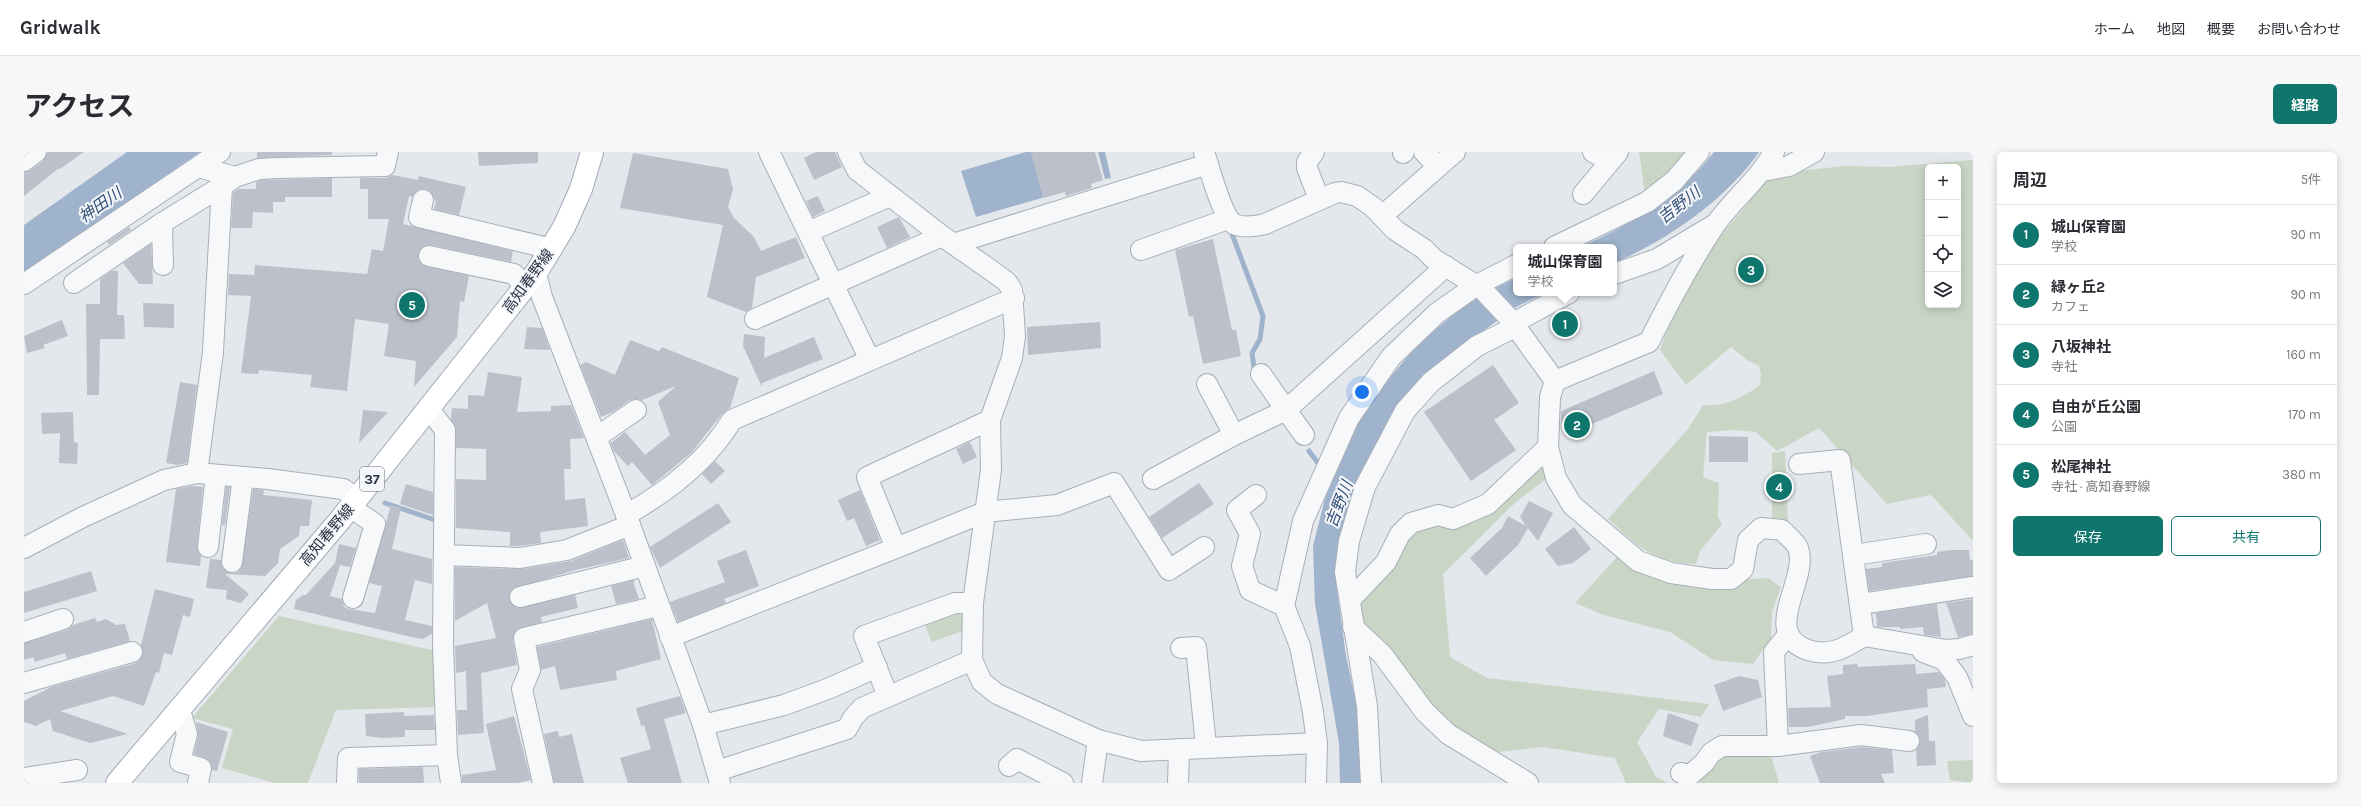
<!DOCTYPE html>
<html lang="ja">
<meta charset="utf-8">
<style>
:root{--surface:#fff;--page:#f7f7f7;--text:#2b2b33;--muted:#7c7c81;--line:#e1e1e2;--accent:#0f766e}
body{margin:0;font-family:Karla,"Noto Sans JP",sans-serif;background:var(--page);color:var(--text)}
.controls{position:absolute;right:12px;top:12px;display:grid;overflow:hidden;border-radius:6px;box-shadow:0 2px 10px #0003}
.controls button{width:36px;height:36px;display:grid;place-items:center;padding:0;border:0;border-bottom:1px solid var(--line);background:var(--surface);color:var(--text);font:20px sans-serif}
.you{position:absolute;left:1338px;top:240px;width:14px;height:14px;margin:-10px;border:3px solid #fff;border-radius:50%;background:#1a73e8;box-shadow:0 0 0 6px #1a73e833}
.badge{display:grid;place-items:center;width:26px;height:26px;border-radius:50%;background:var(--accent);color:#fff;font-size:13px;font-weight:700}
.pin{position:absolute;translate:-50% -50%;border:2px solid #fff;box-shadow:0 1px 4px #0006}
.popup{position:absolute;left:1489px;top:92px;width:104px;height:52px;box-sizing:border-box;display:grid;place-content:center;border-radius:6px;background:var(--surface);filter:drop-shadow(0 1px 3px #0005);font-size:13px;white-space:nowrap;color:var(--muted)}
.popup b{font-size:15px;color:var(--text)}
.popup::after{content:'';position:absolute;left:50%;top:100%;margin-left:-8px;border:8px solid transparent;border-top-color:var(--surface)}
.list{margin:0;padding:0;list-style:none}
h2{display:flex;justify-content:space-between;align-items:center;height:52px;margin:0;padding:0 16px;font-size:17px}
h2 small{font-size:13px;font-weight:400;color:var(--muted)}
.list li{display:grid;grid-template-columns:26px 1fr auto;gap:12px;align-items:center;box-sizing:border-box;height:60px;padding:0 16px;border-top:1px solid var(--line)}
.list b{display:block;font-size:15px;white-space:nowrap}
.list p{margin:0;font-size:13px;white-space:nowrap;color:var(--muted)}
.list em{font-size:13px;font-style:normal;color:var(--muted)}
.actions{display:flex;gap:8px;padding:12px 16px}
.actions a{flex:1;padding:9px 0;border:1px solid var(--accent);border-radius:6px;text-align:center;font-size:14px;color:var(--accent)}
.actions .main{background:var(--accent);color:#fff}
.icon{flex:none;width:22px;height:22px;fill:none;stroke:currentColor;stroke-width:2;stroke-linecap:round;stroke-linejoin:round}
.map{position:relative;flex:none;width:1949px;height:631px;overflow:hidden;border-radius:6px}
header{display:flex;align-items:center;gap:24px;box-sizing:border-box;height:56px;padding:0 20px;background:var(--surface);border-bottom:1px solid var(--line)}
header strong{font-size:19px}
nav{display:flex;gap:22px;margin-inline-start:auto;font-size:14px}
.intro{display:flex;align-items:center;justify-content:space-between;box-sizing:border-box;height:96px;padding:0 24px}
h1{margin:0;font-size:28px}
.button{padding:10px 18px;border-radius:6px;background:var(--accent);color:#fff;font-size:14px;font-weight:700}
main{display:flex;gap:24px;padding:0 24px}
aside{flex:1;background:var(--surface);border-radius:6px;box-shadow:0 2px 10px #0003}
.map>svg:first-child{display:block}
.green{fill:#c9d6c5;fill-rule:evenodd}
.water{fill:#9fb4cc}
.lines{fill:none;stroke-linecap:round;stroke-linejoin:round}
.stream{stroke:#9fb4cc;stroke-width:5}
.building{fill:#bbc0ca}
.minor-casing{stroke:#a9aeb7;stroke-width:22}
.major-casing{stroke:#a3abb8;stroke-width:24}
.minor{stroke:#f7f8fa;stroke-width:20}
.major{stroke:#fff;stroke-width:22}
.labels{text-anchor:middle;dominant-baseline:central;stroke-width:4;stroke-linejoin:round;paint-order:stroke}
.shield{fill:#f4f6f9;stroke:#676e7b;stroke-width:1}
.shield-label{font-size:14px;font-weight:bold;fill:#2b3445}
.street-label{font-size:15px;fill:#2b3445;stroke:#f4f6f9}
.water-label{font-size:16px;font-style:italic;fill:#34527a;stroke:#f4f6f9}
</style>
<header>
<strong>Gridwalk</strong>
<nav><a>ホーム</a><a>地図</a><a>概要</a><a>お問い合わせ</a></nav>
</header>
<div class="intro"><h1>アクセス</h1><a class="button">経路</a></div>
<main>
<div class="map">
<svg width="1949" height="631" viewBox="0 0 1949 631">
<rect width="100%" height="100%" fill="#e4e7ec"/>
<g class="green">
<polygon points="1615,0 1670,0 1621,43"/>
<path d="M1949 8V389L1907 343 1863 352 1795 276 1753 299 1732 280 1711 278 1683 280 1679 325 1695 331 1694 365 1698 372 1676 399 1672 412C1627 410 1616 395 1584 367L1664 277 1679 253C1701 255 1718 246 1736 233L1737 221 1735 214 1723 208 1707 195 1662 233 1636 198 1650 158 1670 117 1748 22 1820 14 1866 15ZM1904 15H1934V153H1904Z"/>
<polygon points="1761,299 1764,371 1748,370 1748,301"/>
<polygon points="1521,302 1522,327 1493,349 1419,422 1426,505 1463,526 1685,552 1677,565 1635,557 1613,590 1632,625 1644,631 1602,631 1591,606 1519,595 1474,600 1412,562 1337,472 1334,448 1390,374 1428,372"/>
<polygon points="1594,404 1623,421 1685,437 1716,428 1744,426 1757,435 1748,460 1747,486 1729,512 1689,508 1646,480 1580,463 1551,451"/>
<polygon points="933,458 939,465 941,478 908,490 899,468"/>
<polygon points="255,464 412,499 414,555 312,558 284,631 251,631 198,616 209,577 168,566"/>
<polygon points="1746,599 1755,631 1658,631 1699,602"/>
<polygon points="1949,608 1949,631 1926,628 1923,609"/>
</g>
<g class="water">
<polygon points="103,0 176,0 0,122 0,73"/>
<polygon points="1002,0 1016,0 1028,43 952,65 937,19"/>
<polygon points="1074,0 1081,0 1087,26 1081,27"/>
<path d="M1690 0H1735C1703 47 1642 89 1590 111V95H1557C1610 70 1654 47 1690 0Z"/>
<polygon points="1492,126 1492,141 1521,141 1490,156 1397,226 1317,383 1312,430 1322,504 1335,565 1337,631 1316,631 1315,591 1291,452 1289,394 1303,339 1340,257 1393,193 1448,147"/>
</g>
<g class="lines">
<g class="stream">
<polyline points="1208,82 1239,164 1236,187 1228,201 1231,223"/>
<polyline points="1285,299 1297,315"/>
<polyline points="361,351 414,369"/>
</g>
</g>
<g class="building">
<polygon points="24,0 60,0 36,17 35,16 0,44 0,20 7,18 19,9"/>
<polygon points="233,0 308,0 308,3 233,6"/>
<polygon points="454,0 514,0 514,11 455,14"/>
<polygon points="792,0 811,0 818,15 790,28 780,6"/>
<polygon points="1007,0 1071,0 1079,28 1067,32 1068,36 1042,44 1041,40 1019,46"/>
<polygon points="609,1 704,17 709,37 704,55 710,66 730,85 737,99 772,85 781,106 732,125 728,156 722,160 683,145 699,73 596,56"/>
<polygon points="368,23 394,28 395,24 442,35 435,63 410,57 412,50 407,40 402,37 395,37 388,45 385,44 379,72 489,99 487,110 407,93 396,97 394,107 398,113 445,124 440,150 436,149 433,185 390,235 392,209 360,204 365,172 331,167 323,239 286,235 288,223 235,218 234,222 217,221 227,144 204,143 205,122 230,123 231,113 343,122 348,97 359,99 365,67 344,67 344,37 336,37 336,26 361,26"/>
<polygon points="308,26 308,45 261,45 261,50 249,50 249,61 229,60 228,76 207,76 209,40 214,37 232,37 232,30 237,28"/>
<polygon points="794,44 801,59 789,65 782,49"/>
<polygon points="875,65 886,85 863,96 853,75"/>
<polygon points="105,75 107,78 85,93 83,90"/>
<polygon points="1189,87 1208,178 1212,178 1217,204 1179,212 1169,164 1165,165 1151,98"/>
<polygon points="127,92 129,132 115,132 99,111"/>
<polygon points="88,119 94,119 93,163 100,163 101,187 76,187 75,243 63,243 62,152 76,152 76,127"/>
<polygon points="119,151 150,152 150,176 120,175"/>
<polygon points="38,168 44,184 19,193 21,196 3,201 0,184"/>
<polygon points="1076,170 1077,196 1004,203 1003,175"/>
<polygon points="503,175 518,176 526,198 500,197"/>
<polygon points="720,182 741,185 740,206 790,185 799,207 738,231 738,235 719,194"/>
<polygon points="606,188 635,199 638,195 715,226 706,256 698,262 667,301 628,333 608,310 604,314 589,298 587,291 601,280 621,303 646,283 634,250 652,234 618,248 611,247 606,248 589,260 577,265 556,213 562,210 591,223"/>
<polygon points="1469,213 1495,251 1470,268 1492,298 1447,329 1400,260"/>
<polygon points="1630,219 1639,242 1542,283 1537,269 1537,259"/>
<polygon points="464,220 498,225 493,260 527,259 527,254 547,253 560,286 546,287 547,317 540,317 541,348 561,346 564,374 516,380 517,391 495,394 486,394 486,380 432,376 432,327 462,328 462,297 432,296 432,278 427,267 428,256 444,257 444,243 460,244"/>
<polygon points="156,230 173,233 163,311 154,313 142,311"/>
<polygon points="339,258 364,260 335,291"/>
<polygon points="49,260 50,290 54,291 53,312 35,311 36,281 18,282 17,261"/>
<polygon points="1685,284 1724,285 1724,310 1685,310"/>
<polygon points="946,290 953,305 939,312 932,297"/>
<polygon points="691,309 701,319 687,332 678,322"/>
<polygon points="1175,331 1190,352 1138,386 1125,365"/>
<polygon points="382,332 409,340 409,363 376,352"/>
<polygon points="168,334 179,335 173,394 177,404 176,414 142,410 152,337"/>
<polygon points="202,335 206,335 201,373 198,373"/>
<polygon points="229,337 240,338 239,343 288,348 285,374 276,374 275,384 256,397 254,411 241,424 201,422 225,442 217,451 202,447 203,438 182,436 186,407 197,408 198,415 206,421 212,421 217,417"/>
<polygon points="836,338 856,388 842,394 830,366 823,369 814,348"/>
<polygon points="1505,349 1529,361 1514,389 1504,376 1494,393 1462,424 1446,406 1478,376 1484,364 1502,374 1496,365"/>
<polygon points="694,351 707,370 636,416 626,395"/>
<polygon points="367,353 377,356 368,397 408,407 408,432 391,428 381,468 408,474 408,482 399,487 387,485 270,457 272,448 279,443 282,443 311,411 315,392 332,396 326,415 316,413 306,444 318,447 320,455 325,457 351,461 358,434 345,431"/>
<polygon points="1550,375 1567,397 1549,411 1534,414 1521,397"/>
<polygon points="599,388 605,406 552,418 488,437 485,448 493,456 551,443 554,456 517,465 518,470 492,478 489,488 493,513 457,521 460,581 434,583 433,558 443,558 442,519 432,521 431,494 472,486 463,451 431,469 431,415 498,417 547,409"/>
<polygon points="722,398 735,434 700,447 702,451 654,470 646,450 701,430 693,409"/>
<polygon points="1928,398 1945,398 1946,408 1949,408 1949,424 1845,439 1842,417 1858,415 1858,411 1913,403 1913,400"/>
<polygon points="67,419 73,439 0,461 0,440"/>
<polygon points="610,428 610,433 615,447 592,452 587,434"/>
<polygon points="131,437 170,447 166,465 159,463 148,503 140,501 135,521 132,520 120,554 89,544 36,559 104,582 66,591 29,579 26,567 12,574 0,570 0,549 27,535 112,511 116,508 119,502 117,493"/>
<polygon points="1949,447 1949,482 1934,485 1922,451"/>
<polygon points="1913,452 1917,485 1900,483 1899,475 1876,477 1876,475 1853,475 1852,461"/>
<polygon points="71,466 73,470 82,467 92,473 101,472 106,489 43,507 41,501 11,510 9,505 0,508 0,491 43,478 49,473"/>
<polygon points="628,467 637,507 592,519 593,528 536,538 531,514 517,518 513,495"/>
<polygon points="1833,512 1834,515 1891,512 1892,522 1915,520 1921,528 1922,535 1903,537 1904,555 1843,564 1821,564 1821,567 1784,575 1765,575 1764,556 1807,555 1803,524 1819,522 1819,513"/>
<polygon points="1715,524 1734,528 1738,545 1699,559 1690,533"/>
<polygon points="656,544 662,561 640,567 658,631 604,631 596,606 627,597 620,573 617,574 612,556"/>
<polygon points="380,560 380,564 410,563 411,578 381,578 381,585 358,586 342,584 341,562"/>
<polygon points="1644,561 1675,572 1667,594 1639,584"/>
<polygon points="1904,563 1905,589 1911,589 1912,613 1893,614 1892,598 1896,590 1891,580 1891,568"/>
<polygon points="490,564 507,628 494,631 438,631 438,623 472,618 462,572"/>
<polygon points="172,570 204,580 193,619 188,618 185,608 170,602 174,584"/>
<polygon points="534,579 535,585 548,582 560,631 530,631 520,582"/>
<polygon points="1837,595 1868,598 1870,621 1857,622 1861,631 1796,631 1786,604 1797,600"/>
<polygon points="399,615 400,631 335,631 335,617"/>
</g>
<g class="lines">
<g class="minor-casing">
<g id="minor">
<polyline points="745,0 846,208"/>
<polyline points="824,0 833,18 918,84 968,119 983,130 988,138 991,184 988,206 966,268 967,318 949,451 948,508 958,530 973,542 1074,588 1117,599 1293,591"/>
<path d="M1180 0C1185 14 1198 65 1210 72 1218 76 1232 74 1241 72L1311 41 1317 40 1333 44 1349 55 1371 78 1400 97 1410 107 1458 137 1486 167 1531 229"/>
<polyline points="1290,0 1283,10 1283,16 1295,47"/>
<polyline points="1400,0 1414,15"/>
<polyline points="1569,0 1585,9"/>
<polyline points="1379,1 1380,0"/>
<polyline points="0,9 12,0"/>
<polyline points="1739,19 1765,14 1790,0"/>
<polyline points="211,25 235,17 253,16 361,14 364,0"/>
<polyline points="1559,42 1594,0"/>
<polyline points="399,48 395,65 528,97"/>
<polyline points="1358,64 1431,0"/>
<polyline points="138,71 139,113"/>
<polyline points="784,80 866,44"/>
<polyline points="929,92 1184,12"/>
<polyline points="1530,95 1623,50 1650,29 1675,0"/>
<polyline points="1117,98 1204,67"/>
<polyline points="405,104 490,122 500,134"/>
<polyline points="512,121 518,145 606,373 679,573 696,631"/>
<polyline points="1590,122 1633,107 1688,74"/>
<polyline points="50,131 138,71 198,34"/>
<polyline points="0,132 196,0"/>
<polyline points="731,167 918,84"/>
<polyline points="1489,171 1545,141"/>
<polyline points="1237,222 1262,258 1422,114"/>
<path d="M1531 229 1526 245 1524 295 1532 326 1548 353 1614 409 1647 421 1688 427H1707L1719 417 1724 388 1737 376 1758 378C1762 383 1772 390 1774 396 1786 427 1735 481 1784 498 1806 505 1821 496 1840 484L1922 498 1935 497 1949 493"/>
<path d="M1531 229 1625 190C1645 150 1666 110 1691 73 1709 47 1733 30 1750 0"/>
<polyline points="1183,232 1210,283"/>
<polyline points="404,256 421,278 419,493 423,603 427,631"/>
<polyline points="966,268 843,325 872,396 961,360 1033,353 1090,331 1145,418 1180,395"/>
<polyline points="573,285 612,258"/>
<polyline points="1775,312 1816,308 1840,484"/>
<polyline points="173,321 189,200 198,34 211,25 174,15"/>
<polyline points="1129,327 1210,283 1262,258 1280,283"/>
<polyline points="1232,343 1213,358 1226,382 1218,414 1226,438 1260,454"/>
<polyline points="326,355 351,372 329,446"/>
<path d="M602 363C643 340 684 308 708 268L990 146"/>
<polyline points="184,395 192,323"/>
<polyline points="0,396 59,365 140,328 173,321 244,327 319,337 333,346"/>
<polyline points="420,403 496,406 543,398 606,373"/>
<polyline points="1830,403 1902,392"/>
<polyline points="208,410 219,325"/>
<polyline points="496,445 621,414"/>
<polyline points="1327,447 1362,410 1376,382 1387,371 1414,363 1429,367 1464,352 1524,295"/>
<polyline points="1837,452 1949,435"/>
<polyline points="1329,475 1358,502 1401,560 1424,582 1504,631"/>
<polyline points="0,480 39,467"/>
<polyline points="1764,483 1750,500 1754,594 1837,583 1885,589"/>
<polyline points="646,485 872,396"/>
<polyline points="1157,496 1172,495 1182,594"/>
<polyline points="1899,500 1920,508 1933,525 1949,564"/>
<polyline points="0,531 108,500"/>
<polyline points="864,544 840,484 931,451 949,451"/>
<polyline points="156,558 163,582 156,610 177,616 174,631"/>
<polyline points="679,573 760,553 806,536 853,515"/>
<polyline points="985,614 993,607 1039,631"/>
<polyline points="693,619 823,577 829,566 838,556 948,508"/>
<polyline points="1657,621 1666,623 1680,611 1687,601 1698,594 1754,594"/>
<polyline points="0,626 53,618"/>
<polyline points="323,631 324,606 423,603"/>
<polyline points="519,631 498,537 506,518 500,486 634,454"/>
<polyline points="1068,631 1074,588"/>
<polyline points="1154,631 1155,597"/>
<polyline points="1292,631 1293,591 1289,560 1276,494 1260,454 1279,369 1325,266 1367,205 1413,161 1453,133 1492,113"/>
<polyline points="1347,631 1343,554 1321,420 1325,389 1341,335 1381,259 1407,230 1453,194 1491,175"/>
</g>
</g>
<g class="major-casing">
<polyline id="major" points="93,631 316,368 512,121 540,75 557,37 568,0"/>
</g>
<use href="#minor" class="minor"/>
<use href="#major" class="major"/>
</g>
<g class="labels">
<rect class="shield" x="336" y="315" width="24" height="24" rx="3"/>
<g class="shield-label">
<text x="348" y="327">37</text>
</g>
<g class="street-label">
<text transform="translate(504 129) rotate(-54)">高知春野線</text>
<text transform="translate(303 383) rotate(-50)">高知春野線</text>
</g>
<g class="water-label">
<text transform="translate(76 53) rotate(-35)">神田川</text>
<text transform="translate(1655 53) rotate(-38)">吉野川</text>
<text transform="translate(1315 352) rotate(-69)">吉野川</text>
</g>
</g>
</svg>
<div class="controls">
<button>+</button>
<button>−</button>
<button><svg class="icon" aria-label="locate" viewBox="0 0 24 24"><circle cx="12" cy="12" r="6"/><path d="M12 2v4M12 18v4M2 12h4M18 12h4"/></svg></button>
<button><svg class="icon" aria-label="layers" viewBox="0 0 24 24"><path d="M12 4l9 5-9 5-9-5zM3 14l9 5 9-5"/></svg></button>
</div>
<div class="you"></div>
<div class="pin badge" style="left:1541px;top:172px">1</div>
<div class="popup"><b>城山保育園</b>学校</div>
<div class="pin badge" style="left:1553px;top:273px">2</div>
<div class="pin badge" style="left:1727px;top:118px">3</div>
<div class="pin badge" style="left:1755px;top:335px">4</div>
<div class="pin badge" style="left:388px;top:153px">5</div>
</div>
<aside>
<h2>周辺<small>5件</small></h2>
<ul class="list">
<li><span class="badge">1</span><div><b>城山保育園</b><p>学校</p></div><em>90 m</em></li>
<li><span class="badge">2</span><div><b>緑ヶ丘2</b><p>カフェ</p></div><em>90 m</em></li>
<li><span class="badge">3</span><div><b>八坂神社</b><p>寺社</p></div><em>160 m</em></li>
<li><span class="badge">4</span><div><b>自由が丘公園</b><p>公園</p></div><em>170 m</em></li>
<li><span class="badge">5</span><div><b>松尾神社</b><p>寺社 · 高知春野線</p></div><em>380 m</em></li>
</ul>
<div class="actions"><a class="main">保存</a><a>共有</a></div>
</aside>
</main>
